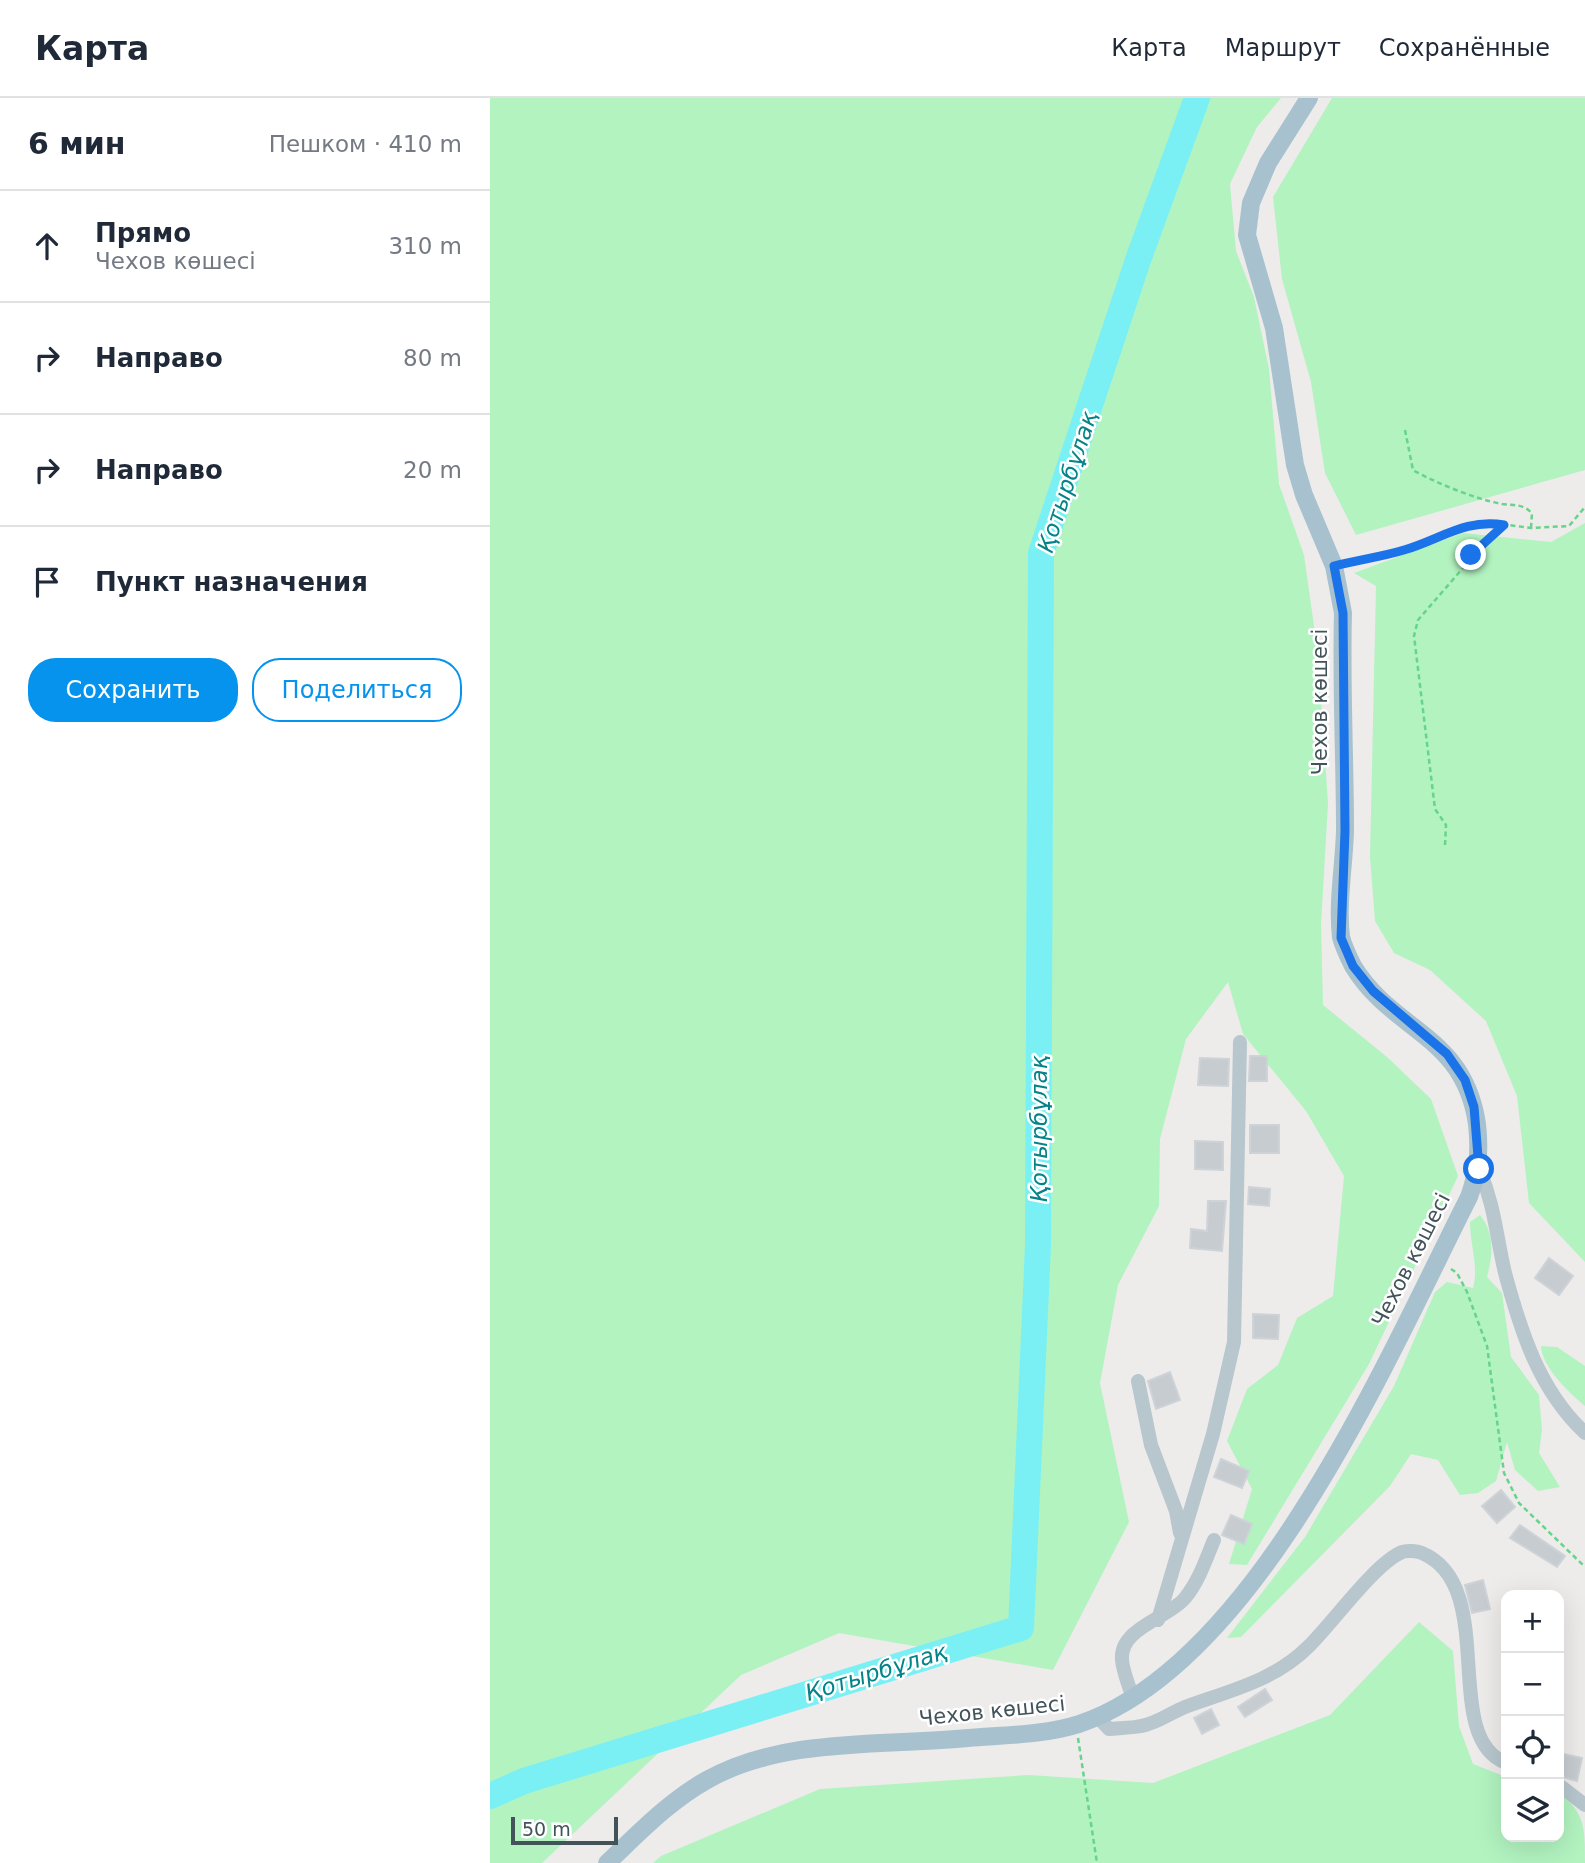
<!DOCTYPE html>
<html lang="ru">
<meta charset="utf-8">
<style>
:root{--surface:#fff;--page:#f6f6f7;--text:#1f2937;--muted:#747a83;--line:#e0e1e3;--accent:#0693ed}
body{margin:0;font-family:"DejaVu Sans",sans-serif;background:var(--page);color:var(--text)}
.controls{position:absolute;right:21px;bottom:21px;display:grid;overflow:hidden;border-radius:14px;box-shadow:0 7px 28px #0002}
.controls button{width:63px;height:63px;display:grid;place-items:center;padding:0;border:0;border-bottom:2px solid var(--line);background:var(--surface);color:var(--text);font:35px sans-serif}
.scale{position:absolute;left:21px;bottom:18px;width:107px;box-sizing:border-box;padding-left:7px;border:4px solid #42535a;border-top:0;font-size:19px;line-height:24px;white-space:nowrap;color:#42535a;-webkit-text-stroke:5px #fff;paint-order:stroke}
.stop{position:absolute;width:21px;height:21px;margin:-16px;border:5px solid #1a73e8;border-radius:50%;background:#fff}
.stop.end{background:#1a73e8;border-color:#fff;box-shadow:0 2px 7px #0008}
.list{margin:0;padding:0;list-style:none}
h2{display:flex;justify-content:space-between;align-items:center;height:91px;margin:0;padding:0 28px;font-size:30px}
h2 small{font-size:23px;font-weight:400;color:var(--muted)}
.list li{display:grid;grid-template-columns:46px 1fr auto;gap:21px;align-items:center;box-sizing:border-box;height:112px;padding:0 28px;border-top:2px solid var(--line)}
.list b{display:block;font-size:26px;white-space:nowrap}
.list p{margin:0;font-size:23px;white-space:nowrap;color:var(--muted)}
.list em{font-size:23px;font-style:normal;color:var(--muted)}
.actions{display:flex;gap:14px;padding:21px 28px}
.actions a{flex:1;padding:16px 0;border:2px solid var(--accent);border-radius:28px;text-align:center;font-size:24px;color:var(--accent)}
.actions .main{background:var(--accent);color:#fff}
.icon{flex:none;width:38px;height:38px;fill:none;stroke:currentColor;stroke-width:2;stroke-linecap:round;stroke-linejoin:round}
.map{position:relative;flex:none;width:1095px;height:1765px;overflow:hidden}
header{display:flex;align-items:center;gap:42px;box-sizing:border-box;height:98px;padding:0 35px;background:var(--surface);border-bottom:2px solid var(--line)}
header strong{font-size:33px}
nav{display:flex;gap:38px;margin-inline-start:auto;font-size:24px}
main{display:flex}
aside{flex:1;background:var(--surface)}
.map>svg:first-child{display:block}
.green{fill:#b2f3c0}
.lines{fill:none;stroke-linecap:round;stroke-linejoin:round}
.river{stroke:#7af0f5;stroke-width:26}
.building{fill:#c7ccd1;stroke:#ced3d8;stroke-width:2}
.path{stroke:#67d48b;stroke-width:2.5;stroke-dasharray:5 3.5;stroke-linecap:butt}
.minor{stroke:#b7c7cd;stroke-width:14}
.major{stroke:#a7c2ce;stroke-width:18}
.route{stroke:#1a73e8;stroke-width:9}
.labels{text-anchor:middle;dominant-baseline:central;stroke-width:5;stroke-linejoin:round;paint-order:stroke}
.street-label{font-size:21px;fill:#42535a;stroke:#fff}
.water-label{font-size:23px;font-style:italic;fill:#048388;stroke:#fff}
</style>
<header>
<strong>Карта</strong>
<nav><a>Карта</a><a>Маршрут</a><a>Сохранённые</a></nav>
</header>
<main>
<aside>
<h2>6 мин<small>Пешком · 410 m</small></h2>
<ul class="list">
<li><svg class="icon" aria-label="ahead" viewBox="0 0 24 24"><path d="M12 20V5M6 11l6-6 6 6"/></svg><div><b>Прямо</b><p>Чехов көшесі</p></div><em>310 m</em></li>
<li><svg class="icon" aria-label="right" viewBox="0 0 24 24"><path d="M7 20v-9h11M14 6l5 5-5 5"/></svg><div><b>Направо</b></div><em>80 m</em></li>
<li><svg class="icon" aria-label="right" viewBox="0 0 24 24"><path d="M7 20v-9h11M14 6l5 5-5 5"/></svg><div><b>Направо</b></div><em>20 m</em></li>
<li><svg class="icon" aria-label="arrive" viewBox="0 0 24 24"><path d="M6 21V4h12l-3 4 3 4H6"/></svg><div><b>Пункт назначения</b></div></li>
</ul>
<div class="actions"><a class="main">Сохранить</a><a>Поделиться</a></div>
</aside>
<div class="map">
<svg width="1095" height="1765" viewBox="0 0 1095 1765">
<rect width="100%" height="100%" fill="#eeebeb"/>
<g class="green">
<polygon points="0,0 791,0 767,29 740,86 746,153 764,199 779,271 789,386 814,457 828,556 838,706 831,826 833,907 897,959 941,1001 968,1078 879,1266 757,1467 739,1466 762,1391 737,1343 757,1291 788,1267 807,1220 843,1198 854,1078 816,1013 753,936 738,884 696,941 670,1041 669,1108 628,1187 610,1285 639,1424 563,1572 349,1535 251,1577 52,1765 0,1765"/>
<polygon points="842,0 1095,0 1095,372 866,437 835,375 821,284 792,181 783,99"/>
<polygon points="1095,425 1095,1164 1039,1105 1027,998 996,923 940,872 904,855 885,823 880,759 886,488 864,475 973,435 1061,444"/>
<path d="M990 1117C1005 1136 1003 1157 997 1179L1012 1195 1021 1259 1049 1297 1052 1332 1049 1355 1070 1389 1048 1393 1025 1372 1017 1344 1006 1383 988 1395 970 1397 948 1362 921 1356 900 1388 751 1539 737 1540 815 1439 904 1288 945 1194 957 1184 983 1190C989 1169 980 1146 980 1124Z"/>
<path d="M1051 1248 1067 1249 1095 1268V1308C1079 1295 1052 1269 1051 1248Z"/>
<path d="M929 1524 963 1553 969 1628 983 1666 1016 1679V1739H1069V1695C1095 1715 1095 1729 1095 1765H163L171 1758 330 1691 539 1677 663 1685 840 1617Z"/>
</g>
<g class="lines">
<polyline class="river" points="0,1698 34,1683 531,1530 548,1147 551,455 648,162 707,0"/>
</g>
<g class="building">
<polygon points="760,958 777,958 777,983 759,983"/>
<polygon points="710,960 739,961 738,988 708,987"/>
<rect x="760" y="1027" width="29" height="28"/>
<polygon points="705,1043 733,1044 733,1072 705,1071"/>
<polygon points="759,1089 780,1091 779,1108 758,1106"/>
<polygon points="718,1103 736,1103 732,1153 700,1150 701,1131 717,1133"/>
<polygon points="1059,1160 1083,1178 1069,1197 1045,1180"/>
<polygon points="763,1216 789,1217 788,1241 763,1240"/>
<polygon points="680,1274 690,1302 666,1311 658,1283"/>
<polygon points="731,1361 759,1373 752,1390 724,1379"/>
<polygon points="1011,1392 1025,1409 1007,1425 992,1408"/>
<polygon points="741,1417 762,1426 754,1446 732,1437"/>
<polygon points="1030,1427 1075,1458 1067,1469 1020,1440"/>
<polygon points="993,1482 1000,1511 982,1515 975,1487"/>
<polygon points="775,1591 782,1602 755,1619 748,1609"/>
<polygon points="721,1611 729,1627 712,1636 704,1620"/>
<polygon points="1069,1655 1092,1660 1087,1683 1069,1678"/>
</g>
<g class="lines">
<g class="path">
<path d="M915 332 923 372C946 385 985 401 1012 406 1025 408 1031 405 1042 415L1041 430"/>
<polyline points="857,464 915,452 973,428 996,424 1041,430 1079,428 1095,409"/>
<polyline points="955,747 956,727 945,711 924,538 928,522 973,470 981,457 1014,427"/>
<polyline points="961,1171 967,1175 977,1194 997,1248 1014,1375 1029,1405 1095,1469"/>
<polyline points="588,1640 607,1765"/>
</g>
<g class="minor">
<path d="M989 1071C1005 1108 1006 1137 1015 1175 1031 1234 1049 1292 1095 1335"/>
<polyline points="648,1283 661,1347 686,1413 690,1435"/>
<polyline points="668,1522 723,1336 744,1244 750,944"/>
<path d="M642 1598C639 1587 633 1574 632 1562 629 1530 679 1520 695 1500 709 1483 716 1461 724 1442"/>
<path d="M607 1618 619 1631C629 1630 641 1630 651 1628 666 1626 680 1615 695 1609 738 1593 784 1583 818 1549 842 1526 884 1466 912 1454 917 1452 927 1453 932 1455 1010 1488 949 1639 1016 1665"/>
<polyline points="1069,1687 1095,1707"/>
</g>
<path class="major" d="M117 1765C148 1736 179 1703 217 1682 293 1639 394 1648 478 1640 514 1637 555 1637 589 1626 768 1566 899 1256 979 1099 988 1074 990 1053 987 1026 974 936 903 934 863 868 859 860 853 847 851 839 847 805 854 767 855 733 855 660 851 588 853 515L844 468 814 397 805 367 784 230 757 137 761 105 778 65 819 0"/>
</g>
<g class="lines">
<path class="route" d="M981 457 1014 427C976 420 949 442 914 452 891 459 867 462 844 468L853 515 855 733 851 840 863 868 883 893 957 956 975 982 984 1009 989 1071"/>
</g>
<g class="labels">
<g class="street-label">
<text transform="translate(830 604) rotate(-90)">Чехов көшесі</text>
<text transform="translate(921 1162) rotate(-63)">Чехов көшесі</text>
<text transform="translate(502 1613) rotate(-6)">Чехов көшесі</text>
</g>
<g class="water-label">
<text transform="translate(577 384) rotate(-72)">Қотырбұлақ</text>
<text transform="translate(549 1031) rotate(-90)">Қотырбұлақ</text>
<text transform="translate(386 1574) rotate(-17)">Қотырбұлақ</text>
</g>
</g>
</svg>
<div class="controls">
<button>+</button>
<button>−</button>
<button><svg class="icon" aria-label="locate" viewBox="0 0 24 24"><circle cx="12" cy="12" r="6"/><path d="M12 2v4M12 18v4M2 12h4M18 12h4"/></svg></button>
<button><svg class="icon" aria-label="layers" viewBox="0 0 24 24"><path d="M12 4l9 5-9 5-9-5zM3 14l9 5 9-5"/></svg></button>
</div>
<div class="scale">50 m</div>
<div class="stop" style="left:989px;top:1071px"></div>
<div class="stop end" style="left:981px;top:457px"></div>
</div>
</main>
